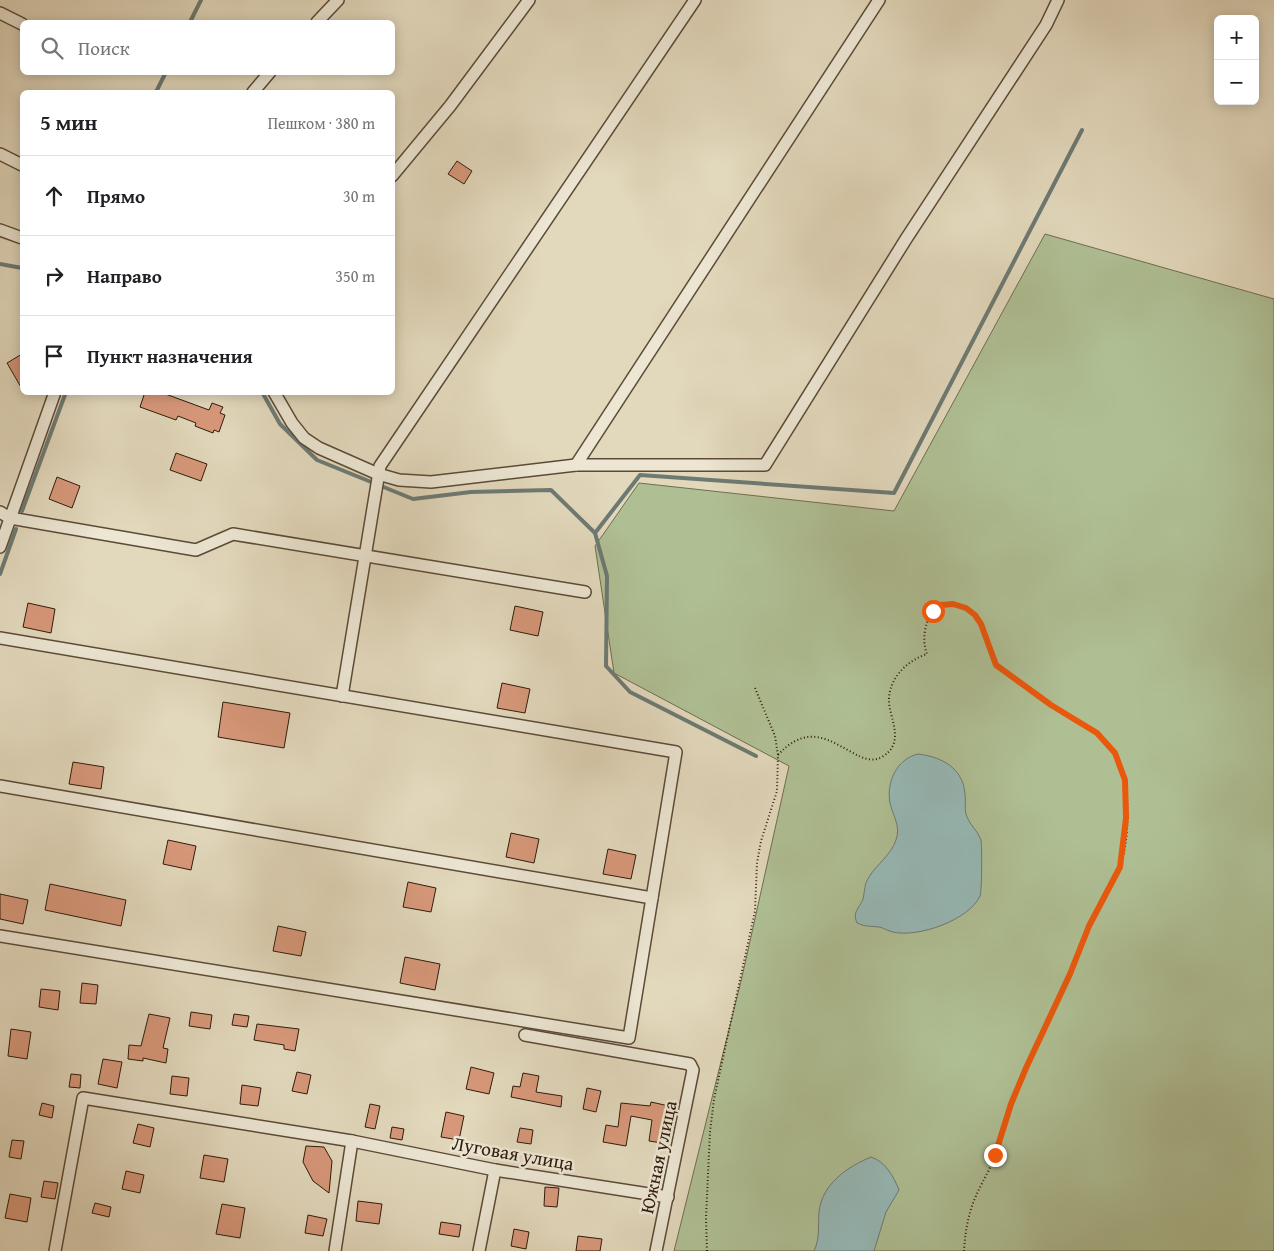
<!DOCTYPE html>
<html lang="ru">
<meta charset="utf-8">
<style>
:root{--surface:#fff;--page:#f6f6f6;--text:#202124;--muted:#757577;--line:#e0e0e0}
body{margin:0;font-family:"Gentium Book Plus",serif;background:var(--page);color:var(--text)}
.controls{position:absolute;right:15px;top:15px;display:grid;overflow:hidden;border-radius:8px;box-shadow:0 2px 12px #0003}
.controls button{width:45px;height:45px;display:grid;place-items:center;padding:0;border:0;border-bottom:1px solid var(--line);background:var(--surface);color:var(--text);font:25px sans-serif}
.stop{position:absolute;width:15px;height:15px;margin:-11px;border:4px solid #ea580c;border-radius:50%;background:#fff}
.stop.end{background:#ea580c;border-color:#fff;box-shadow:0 1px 5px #0008}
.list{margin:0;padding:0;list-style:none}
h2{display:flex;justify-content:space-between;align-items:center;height:65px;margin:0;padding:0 20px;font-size:21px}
h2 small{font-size:16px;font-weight:400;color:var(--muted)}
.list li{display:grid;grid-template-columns:32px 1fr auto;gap:15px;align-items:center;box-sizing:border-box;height:80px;padding:0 20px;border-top:1px solid var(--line)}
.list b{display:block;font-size:19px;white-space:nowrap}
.list em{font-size:16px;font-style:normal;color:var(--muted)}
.icon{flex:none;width:28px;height:28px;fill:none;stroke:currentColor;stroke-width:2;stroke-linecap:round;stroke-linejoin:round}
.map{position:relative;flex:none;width:1274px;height:1251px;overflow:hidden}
.search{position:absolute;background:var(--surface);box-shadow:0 2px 12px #0003;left:20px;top:20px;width:375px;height:55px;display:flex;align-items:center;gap:12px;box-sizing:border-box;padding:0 18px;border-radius:8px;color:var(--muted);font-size:19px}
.panel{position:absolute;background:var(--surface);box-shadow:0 2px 12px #0003;left:20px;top:90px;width:375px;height:305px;border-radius:8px}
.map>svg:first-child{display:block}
.green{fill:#afbf94;stroke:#6f6d50}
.water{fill:#96b9b7;stroke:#6d7a73}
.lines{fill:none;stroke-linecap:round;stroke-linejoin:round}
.stream{stroke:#6d7a73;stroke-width:4}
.building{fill:#d7987a;stroke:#2f1b0c}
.street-casing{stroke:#5c4a38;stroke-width:14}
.path{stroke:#2f1b0c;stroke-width:2;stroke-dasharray:1 2.5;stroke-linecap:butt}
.street{stroke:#ece6d3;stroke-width:11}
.route{stroke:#ea580c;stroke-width:6}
.labels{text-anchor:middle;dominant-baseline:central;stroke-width:5;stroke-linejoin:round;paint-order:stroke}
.street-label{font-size:19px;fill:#2f1b0c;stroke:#ece6d3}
</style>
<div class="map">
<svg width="1274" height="1251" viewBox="0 0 1274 1251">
<rect width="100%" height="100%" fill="#e2d8bc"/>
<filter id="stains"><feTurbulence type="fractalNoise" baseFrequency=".004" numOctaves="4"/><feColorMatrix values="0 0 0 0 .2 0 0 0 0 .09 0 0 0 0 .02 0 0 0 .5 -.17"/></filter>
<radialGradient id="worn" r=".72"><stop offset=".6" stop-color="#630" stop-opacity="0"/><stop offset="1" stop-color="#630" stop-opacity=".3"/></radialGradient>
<polygon class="green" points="1045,234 1274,299 1274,1251 674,1251 742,977 789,766 614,673 595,546 639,483 894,511"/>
<g class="water">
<path d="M918 754C942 757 963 768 965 794 966 802 964 810 967 817 970 825 978 831 981 840 982 844 982 892 980 896 969 920 918 938 893 932 888 931 884 928 879 927 871 926 865 927 857 923 852 912 859 909 863 899 865 891 864 884 869 877 877 864 891 855 896 840 901 826 893 816 890 803 886 782 897 759 918 754Z"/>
<path d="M871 1157C885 1161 894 1177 899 1190L886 1212 874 1251H814C820 1239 818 1225 819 1212 822 1184 847 1167 871 1157Z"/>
</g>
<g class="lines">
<g class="stream">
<polyline points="190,22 201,0"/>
<polyline points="156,92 166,72"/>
<polyline points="0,264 22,268"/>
<polyline points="262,392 280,424 317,460 413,499 471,492 551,490 595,533 607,576 606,666 630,692 756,756"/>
<polyline points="22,511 66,392"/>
<polyline points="595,533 640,475 894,493 1082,130"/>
<polyline points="0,574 16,529"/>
</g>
</g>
<g class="building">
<polygon points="457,161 472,171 464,184 448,174"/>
<polygon points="22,354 22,389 7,363"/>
<polygon points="145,392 160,392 209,410 212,403 223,407 220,413 225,415 219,432 214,430 213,433 195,426 196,423 178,416 176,420 140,407"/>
<polygon points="176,453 207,464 201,481 170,470"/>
<polygon points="57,477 80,486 72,508 49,499"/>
<polygon points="28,603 55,609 51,633 23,627"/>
<polygon points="515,606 543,612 538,636 510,630"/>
<polygon points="502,683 530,689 525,713 497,708"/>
<polygon points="223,702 290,713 284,748 218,737"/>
<polygon points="73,762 104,767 101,789 69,784"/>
<polygon points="511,833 539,839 534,863 506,857"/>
<polygon points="168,840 196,846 191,870 163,864"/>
<polygon points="608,849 636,855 631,879 603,874"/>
<polygon points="408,882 436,888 431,912 403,907"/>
<polygon points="50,884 126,900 121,926 45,910"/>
<polygon points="0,894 28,900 23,924 0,919"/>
<polygon points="278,926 306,932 301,956 273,951"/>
<polygon points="405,957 440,964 435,990 400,983"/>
<polygon points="82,983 98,985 96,1004 80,1003"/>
<polygon points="41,989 60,991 58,1010 39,1007"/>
<polygon points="191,1012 212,1015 210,1029 189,1026"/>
<polygon points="149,1014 170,1018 163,1048 168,1049 166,1063 143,1058 143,1061 128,1059 129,1045 141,1046"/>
<polygon points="234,1014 249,1016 247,1027 232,1025"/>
<polygon points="257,1024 299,1029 295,1051 284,1049 284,1045 254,1040"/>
<polygon points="11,1029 31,1032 27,1059 8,1056"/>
<polygon points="103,1059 122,1062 117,1088 98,1084"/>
<polygon points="471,1067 494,1073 489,1094 466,1089"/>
<polygon points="297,1072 311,1075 307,1094 292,1091"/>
<polygon points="523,1073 539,1076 536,1092 562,1096 561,1107 511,1097 513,1086 520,1087"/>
<polygon points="71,1074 81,1075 80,1088 69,1087"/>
<polygon points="172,1076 189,1078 187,1096 170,1094"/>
<polygon points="242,1085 261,1088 258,1106 240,1104"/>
<polygon points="587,1088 601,1091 596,1112 583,1109"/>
<polygon points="651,1102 669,1106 662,1143 649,1141 652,1120 631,1116 626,1146 603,1142 606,1125 618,1127 621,1103 650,1106"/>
<polygon points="42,1103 54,1106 52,1118 39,1115"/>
<polygon points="370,1104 380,1106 375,1129 365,1127"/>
<polygon points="446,1112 464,1116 459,1140 441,1137"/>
<polygon points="138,1124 154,1128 150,1147 133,1143"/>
<polygon points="392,1127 404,1129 402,1140 390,1138"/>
<polygon points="520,1128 533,1130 531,1144 517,1142"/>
<polygon points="12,1140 24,1141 21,1159 9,1157"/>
<polygon points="306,1146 324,1147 332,1161 329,1193 313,1181 303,1162"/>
<polygon points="204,1155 228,1159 224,1182 200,1178"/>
<polygon points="126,1171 144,1175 140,1193 122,1189"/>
<polygon points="44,1181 58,1183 55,1199 41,1197"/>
<polygon points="545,1187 559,1188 557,1207 544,1206"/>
<polygon points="10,1194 31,1198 27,1222 5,1218"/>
<polygon points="358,1201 382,1204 379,1224 356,1221"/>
<polygon points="95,1203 111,1207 109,1217 92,1213"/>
<polygon points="222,1204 245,1208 240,1238 216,1234"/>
<polygon points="308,1215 327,1219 323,1236 305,1233"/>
<polygon points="441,1222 461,1225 459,1237 439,1234"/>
<polygon points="514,1229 529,1232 526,1249 511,1246"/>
<polygon points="578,1236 602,1239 600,1251 576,1251"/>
</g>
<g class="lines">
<g class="street-casing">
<g id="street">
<polyline points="0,13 22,24"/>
<polyline points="317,22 338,0"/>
<polyline points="253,92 270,72"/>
<polyline points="0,154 22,165"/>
<polyline points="392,176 450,106 529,0"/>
<polyline points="0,230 22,238"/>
<polyline points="274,392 292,423 304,438 319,448 378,474 399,480 431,482 576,465 765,465 906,239 1046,25 1058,0"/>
<polyline points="576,465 879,0"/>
<polyline points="0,512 10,518 196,550 233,534 585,592"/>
<polyline points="0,547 55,392"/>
<polyline points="0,638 676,752 629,1038 0,936"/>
<polyline points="342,696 380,466 695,0"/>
<polyline points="0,786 652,898"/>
<polyline points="525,1035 690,1064 693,1070 656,1251"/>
<polyline points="352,1141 495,1170 668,1197"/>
<polyline points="55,1251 83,1098 352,1141 335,1251"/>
<polyline points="479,1251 495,1170"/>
</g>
</g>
<g class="path">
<path d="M778 755C822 706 854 773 882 757 902 745 894 727 890 709 884 683 905 661 927 654 917 627 936 589 967 609 990 625 983 656 1004 672 1020 684 1036 695 1052 705 1083 725 1118 740 1125 780 1129 806 1129 841 1120 867 1113 887 1098 906 1089 926 1082 941 1077 957 1071 972 1057 1004 1040 1034 1026 1066 1014 1095 1006 1124 996 1153 990 1171 978 1188 972 1206 967 1221 965 1235 964 1251"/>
<polyline points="707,1251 706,1218 710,1132 714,1099 755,911 757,863 761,841 777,791 778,755 775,736 755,688"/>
</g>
<use href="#street" class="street"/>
</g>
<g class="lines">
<polyline class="route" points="933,611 941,605 953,604 966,608 975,615 981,624 996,665 1051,705 1097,733 1115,753 1125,780 1126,818 1120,867 1089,926 1070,974 1026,1068 1011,1104 995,1155"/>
</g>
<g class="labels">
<g class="street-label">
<text transform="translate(513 1153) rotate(10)">Луговая улица</text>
<text transform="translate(658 1157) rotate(-78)">Южная улица</text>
</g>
</g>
<rect width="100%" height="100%" filter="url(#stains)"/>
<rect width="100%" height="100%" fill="url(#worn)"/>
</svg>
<div class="controls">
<button>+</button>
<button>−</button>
</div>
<div class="stop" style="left:933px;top:611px"></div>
<div class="stop end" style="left:995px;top:1155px"></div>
<div class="search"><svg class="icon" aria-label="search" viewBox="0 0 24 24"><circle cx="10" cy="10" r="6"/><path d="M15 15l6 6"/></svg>Поиск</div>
<section class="panel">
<h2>5 мин<small>Пешком · 380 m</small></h2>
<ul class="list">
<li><svg class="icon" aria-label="ahead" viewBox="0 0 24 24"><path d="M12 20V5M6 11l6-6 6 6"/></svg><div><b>Прямо</b></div><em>30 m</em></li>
<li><svg class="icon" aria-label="right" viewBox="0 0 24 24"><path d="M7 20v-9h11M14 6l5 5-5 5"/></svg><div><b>Направо</b></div><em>350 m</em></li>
<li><svg class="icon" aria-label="arrive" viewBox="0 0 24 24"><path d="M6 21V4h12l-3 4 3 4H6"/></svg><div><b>Пункт назначения</b></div></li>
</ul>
</section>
</div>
